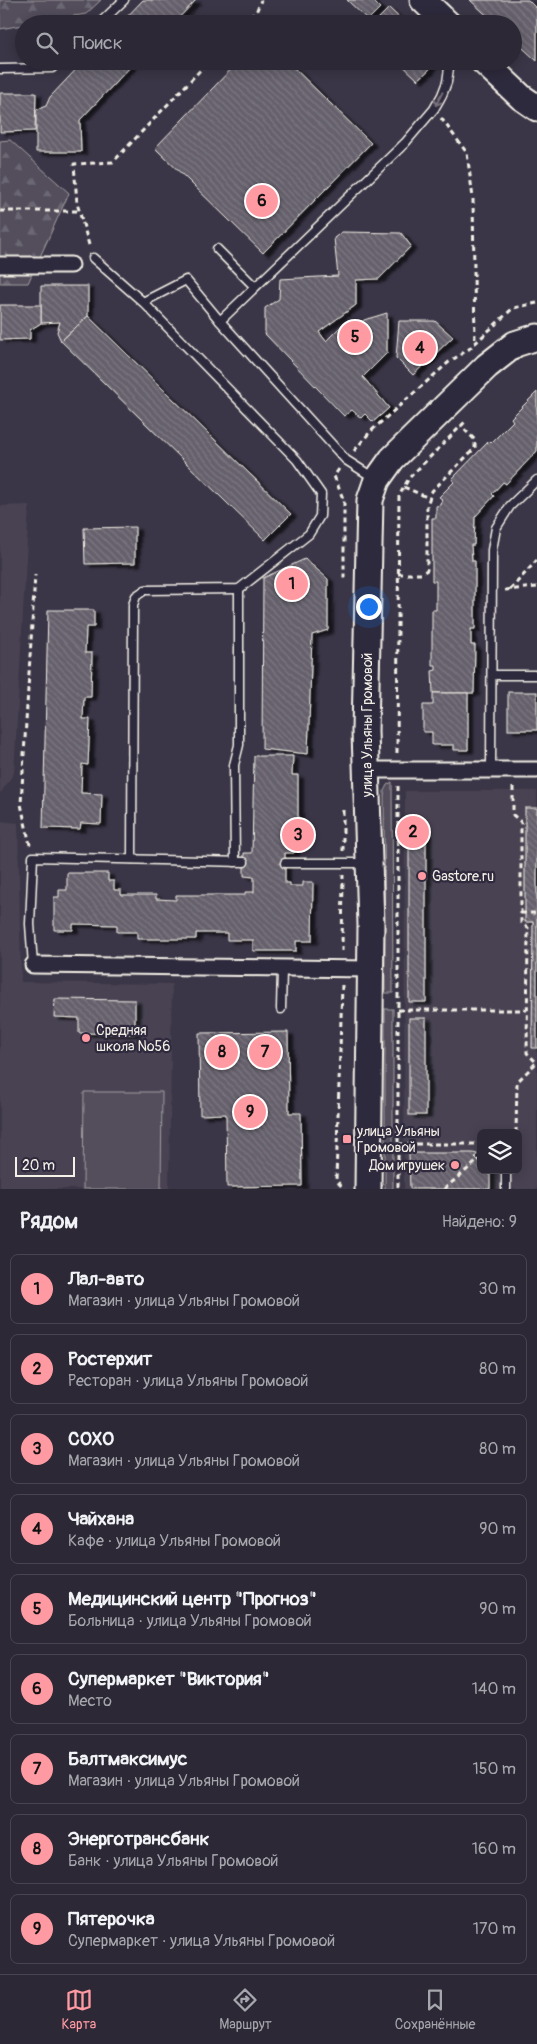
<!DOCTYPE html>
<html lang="ru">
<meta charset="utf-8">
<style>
:root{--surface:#2c2835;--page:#34303d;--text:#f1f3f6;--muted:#a6a6ad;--line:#484450;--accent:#ff9aa2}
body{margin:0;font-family:Pangolin,sans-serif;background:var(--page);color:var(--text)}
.controls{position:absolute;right:15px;bottom:15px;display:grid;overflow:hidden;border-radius:8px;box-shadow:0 2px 12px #0003}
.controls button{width:45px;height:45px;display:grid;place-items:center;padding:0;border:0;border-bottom:1px solid var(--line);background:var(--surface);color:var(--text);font:25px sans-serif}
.scale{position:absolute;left:15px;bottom:12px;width:60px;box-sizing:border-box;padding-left:5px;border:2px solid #f4f1e8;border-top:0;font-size:14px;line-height:18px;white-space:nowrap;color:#f4f1e8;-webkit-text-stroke:4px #2f2a3d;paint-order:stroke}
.you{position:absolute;left:368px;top:606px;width:18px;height:18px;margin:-12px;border:4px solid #fff;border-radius:50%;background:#1a73e8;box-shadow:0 0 0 8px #1a73e833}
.badge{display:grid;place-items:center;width:32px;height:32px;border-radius:50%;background:var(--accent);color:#111;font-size:16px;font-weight:700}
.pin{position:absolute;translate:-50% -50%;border:2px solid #fff;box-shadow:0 1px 5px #0006}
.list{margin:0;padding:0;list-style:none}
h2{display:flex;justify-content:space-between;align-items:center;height:65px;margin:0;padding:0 20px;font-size:21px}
h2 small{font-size:16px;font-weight:400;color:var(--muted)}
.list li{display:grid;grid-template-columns:32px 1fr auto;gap:15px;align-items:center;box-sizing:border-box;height:70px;margin:0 10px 10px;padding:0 10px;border:1px solid var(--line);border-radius:8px}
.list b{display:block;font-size:19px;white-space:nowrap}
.list p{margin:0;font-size:16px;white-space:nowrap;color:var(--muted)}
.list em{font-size:16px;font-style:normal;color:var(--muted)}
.icon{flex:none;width:28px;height:28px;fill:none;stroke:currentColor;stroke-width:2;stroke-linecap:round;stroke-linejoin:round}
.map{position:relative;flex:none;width:537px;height:1189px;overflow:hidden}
.search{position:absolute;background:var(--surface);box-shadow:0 2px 12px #0003;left:15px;right:15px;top:15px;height:55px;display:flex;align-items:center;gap:12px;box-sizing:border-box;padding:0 18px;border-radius:28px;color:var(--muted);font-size:19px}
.sheet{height:785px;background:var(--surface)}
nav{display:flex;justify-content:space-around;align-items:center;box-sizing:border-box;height:70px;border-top:1px solid var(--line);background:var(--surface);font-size:14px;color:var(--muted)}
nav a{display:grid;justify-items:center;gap:2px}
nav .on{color:var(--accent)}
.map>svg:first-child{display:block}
.built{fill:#484352;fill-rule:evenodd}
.grass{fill:url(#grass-tufts);stroke:#a4a0a2}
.forest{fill:url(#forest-firs);stroke:#a4a0a2}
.pitch{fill:#534e5c;stroke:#a4a0a2}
.building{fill:url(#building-back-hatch);stroke:#f4f1e8;filter:url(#shadow)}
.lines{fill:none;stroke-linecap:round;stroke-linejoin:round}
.service-casing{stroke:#f4f1e8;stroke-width:11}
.minor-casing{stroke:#f4f1e8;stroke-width:19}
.primary-casing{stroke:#f4f1e8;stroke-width:29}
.path{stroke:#f4f1e8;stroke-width:3;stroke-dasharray:5 4;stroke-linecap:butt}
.service{stroke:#2f2a3d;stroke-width:8}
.minor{stroke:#2f2a3d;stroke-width:15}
.primary{stroke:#2f2a3d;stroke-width:25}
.oneway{stroke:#747079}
.poi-dot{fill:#ff9aa2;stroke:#2f2a3d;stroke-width:2}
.labels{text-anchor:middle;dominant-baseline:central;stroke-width:4.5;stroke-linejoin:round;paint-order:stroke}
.street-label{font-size:14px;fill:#f4f1e8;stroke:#2f2a3d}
.poi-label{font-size:14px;fill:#f4f1e8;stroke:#2f2a3d;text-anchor:start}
</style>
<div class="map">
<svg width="537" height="1189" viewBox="0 0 537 1189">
<defs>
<pattern id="grass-tufts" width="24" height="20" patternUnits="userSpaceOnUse" patternTransform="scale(1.25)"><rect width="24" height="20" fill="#534e5c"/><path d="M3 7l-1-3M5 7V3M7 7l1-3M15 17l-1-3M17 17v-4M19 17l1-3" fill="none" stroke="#6c6873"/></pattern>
<pattern id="forest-firs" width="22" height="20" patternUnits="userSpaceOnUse" patternTransform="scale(1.25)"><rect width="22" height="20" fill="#534e5c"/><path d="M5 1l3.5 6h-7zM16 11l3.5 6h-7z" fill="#6c6873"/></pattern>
<pattern id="building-back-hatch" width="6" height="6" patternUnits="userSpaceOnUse" patternTransform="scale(1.25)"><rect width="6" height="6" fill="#65616c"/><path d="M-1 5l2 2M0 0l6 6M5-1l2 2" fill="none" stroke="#7c7881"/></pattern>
<filter id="shadow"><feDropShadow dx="5.5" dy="3" stdDeviation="1" flood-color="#0009"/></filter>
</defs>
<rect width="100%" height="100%" fill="#3b3647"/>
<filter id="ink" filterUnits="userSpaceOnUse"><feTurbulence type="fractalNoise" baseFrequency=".02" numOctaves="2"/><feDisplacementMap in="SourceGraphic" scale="10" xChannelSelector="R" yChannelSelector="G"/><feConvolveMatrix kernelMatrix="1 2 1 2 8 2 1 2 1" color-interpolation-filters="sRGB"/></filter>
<g filter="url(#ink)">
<g class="built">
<polygon points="29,505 14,773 0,794 0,506"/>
<path d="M405 791H537V1189H404ZM481 1133H518V1170H481Z"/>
<polygon points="0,821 18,823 21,982 172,984 169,1189 161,1189 162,1092 84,1092 83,1189 0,1189"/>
</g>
<g class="grass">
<polygon points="392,782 393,993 385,993 384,791 387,785"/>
<rect x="385" y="1009" width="8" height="180"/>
</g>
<g class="forest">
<polygon points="0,0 101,0 86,14 0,29"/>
<polygon points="10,140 69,193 28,283 0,283 0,141"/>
</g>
<polygon class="pitch" points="84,1092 162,1092 161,1189 83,1189"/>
<g class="building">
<polygon points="143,0 196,0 173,24 120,24"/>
<polygon points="347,0 372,0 380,8 368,20"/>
<polygon points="470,0 528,0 537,9 537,61 513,39 513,24 496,24"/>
<polygon points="389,8 406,24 373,24"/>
<polygon points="84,61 136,61 80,120 81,152 36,152 36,110 46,106 50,97"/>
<polygon points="239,61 287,61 371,143 263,253 155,148"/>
<polygon points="398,61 434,61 429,70 418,80"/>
<polygon points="0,93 36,93 35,131 0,132"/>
<polygon points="342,232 401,233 411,246 379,279 356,280 356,305 319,332 326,341 345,322 346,335 364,320 387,313 387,353 363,377 389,408 373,422 365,414 361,418 352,410 344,416 265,334 265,308 279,299 280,279 338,276 334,238"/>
<polygon points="41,286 88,286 88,316 61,341 57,332 60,322 41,323"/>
<polygon points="0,305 41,305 41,323 30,330 30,339 0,340"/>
<polygon points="88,316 291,514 265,540 61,341"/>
<polygon points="399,321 435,321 453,337 413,375 396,358"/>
<polygon points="537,392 537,451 506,484 503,482 492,494 494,496 475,517 474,545 471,545 472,561 475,561 475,629 471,629 471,645 475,645 474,693 433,693 432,671 436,670 436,665 432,665 432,610 436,610 436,581 432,581 432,518 436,518 436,506 440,505 442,499 439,497 454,482 452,479 489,441 491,443 513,421 511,418"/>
<polygon points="135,527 135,563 85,564 84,528"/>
<polygon points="305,559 328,579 328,630 312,635 308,754 262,749 263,578"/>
<polygon points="48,610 94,610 94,627 86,627 85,653 92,653 91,697 84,697 83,719 90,719 88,765 82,764 81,793 102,794 101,824 81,823 80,829 43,828"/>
<rect x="508" y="692" width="29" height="38"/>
<polygon points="433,693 468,693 468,750 454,750 454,745 432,745 432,732 423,732 423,705 433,705"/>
<polygon points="254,756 293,756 292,775 298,775 298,835 294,835 294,853 285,853 285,883 290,883 290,886 303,886 303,882 313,882 312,941 296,941 296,951 253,951 253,940 227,940 227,933 196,933 196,939 137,939 137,932 117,932 117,925 73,924 73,930 54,930 54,897 59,897 59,890 67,890 67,873 108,873 108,881 114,881 114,890 121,890 121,895 156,895 156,899 176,900 176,895 245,895 245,892 254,892 254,877 244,876 244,853 252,853"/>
<polygon points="525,808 537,808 537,1048 532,1048 533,922 525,922"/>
<polygon points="426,825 426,1002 409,1002 409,826"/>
<polygon points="55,999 135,1000 135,1034 79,1033 79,1018 54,1017"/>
<rect x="409" y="1018" width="17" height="97"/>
<polygon points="288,1032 289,1113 301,1113 302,1186 227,1187 226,1114 200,1115 199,1033"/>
<polygon points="409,1153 473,1153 477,1154 475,1157 481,1163 481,1170 490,1170 490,1189 410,1189"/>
</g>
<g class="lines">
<g class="service-casing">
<g id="service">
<polyline points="99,24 124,0"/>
<polyline points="0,69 52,68 59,61"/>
<polyline points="217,249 255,287"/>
<polyline points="93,258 143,302 186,280 220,321"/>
<polyline points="374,478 346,460 220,321 405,143 434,109 442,95 447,82 450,61"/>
<polyline points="492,675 537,675"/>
<polyline points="491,771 492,550 496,528 510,506 537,480"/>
<polyline points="132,859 133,605 136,596 145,590 239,589 309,534 320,516 321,494 297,460 143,302"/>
<polyline points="235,862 234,765 239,745 239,589"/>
<polyline points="285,863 365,863"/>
<polyline points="33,965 30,924 33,857 244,862"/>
<polyline points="281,1009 282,969"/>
<polyline points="506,1170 506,1189"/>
</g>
</g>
<g class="minor-casing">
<g id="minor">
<polyline points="0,265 71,265"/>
<polyline points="367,770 537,770"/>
<polyline points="33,965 370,969"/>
</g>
</g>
<g class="primary-casing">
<g id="primary">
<polyline points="423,0 448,24"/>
<polyline points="483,61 521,97 537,108"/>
<polyline points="368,1189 371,925 365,731 370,500 377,480 392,459 487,366 515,344 537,337"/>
</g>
</g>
<g class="path">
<polyline points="244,24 257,10 261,0"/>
<polyline points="441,118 467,153 473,198 475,343"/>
<polyline points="0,211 80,211"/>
<polyline points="89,245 77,203 74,164 113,162 209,61"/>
<polyline points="354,451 370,432 390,414 449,362 469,349 513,308 537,303"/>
<polyline points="339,469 334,476 344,501 344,581"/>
<polyline points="404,487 429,498"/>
<polyline points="398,574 421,574 427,570 427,505 432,491 475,448 475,440 461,426"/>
<polyline points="505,590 537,587"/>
<polyline points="510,590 537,560"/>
<polyline points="397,753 399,496 409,478 465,422"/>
<polyline points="398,786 398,1189"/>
<polyline points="513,787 513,815 521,822 521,922 528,928 527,1053 537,1063"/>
<polyline points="30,845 21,804 35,575"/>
<polyline points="343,851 343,808"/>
<polyline points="521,913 537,913"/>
<polyline points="342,951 343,875"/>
<polyline points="342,985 336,1180 344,1189"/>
<polyline points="398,1010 527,1010"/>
<polyline points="516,1133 517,1082 537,1062"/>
<polyline points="398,1144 481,1144"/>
<polyline points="444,1189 481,1158"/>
</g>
<use href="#service" class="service"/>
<use href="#minor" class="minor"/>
<use href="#primary" class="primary"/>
</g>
<defs><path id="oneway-shaft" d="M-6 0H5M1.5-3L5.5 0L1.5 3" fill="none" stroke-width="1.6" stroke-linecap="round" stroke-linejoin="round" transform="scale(1.25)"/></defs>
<use class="oneway" href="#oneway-shaft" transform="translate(439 99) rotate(118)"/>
</g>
<g class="poi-dot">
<circle cx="422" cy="876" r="5"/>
<circle cx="86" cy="1038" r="5"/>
<rect x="342" y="1134" width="10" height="10" rx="2.5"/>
<circle cx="455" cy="1165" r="5"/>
</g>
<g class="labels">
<g class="street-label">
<text transform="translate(367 725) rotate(-90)">улица Ульяны Громовой</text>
</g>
<g class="poi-label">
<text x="432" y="876">Gastore.ru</text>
<text x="96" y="1030">Средняя<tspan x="96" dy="16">школа №56</tspan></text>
<text x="357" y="1131">улица Ульяны<tspan x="357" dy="16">Громовой</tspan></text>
<text x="445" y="1165" text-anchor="end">Дом игрушек</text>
</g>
</g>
</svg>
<div class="controls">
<button><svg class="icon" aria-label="layers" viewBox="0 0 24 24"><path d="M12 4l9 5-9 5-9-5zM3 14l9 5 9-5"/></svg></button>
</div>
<div class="scale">20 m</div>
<div class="you"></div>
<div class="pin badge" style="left:292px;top:584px">1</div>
<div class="pin badge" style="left:413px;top:832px">2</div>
<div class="pin badge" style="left:298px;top:835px">3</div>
<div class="pin badge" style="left:420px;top:348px">4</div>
<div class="pin badge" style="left:355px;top:337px">5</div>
<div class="pin badge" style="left:262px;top:201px">6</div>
<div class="pin badge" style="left:265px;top:1052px">7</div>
<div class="pin badge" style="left:222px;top:1052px">8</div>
<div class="pin badge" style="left:250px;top:1112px">9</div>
<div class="search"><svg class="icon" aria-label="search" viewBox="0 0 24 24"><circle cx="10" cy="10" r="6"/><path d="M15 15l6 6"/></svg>Поиск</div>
</div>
<section class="sheet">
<h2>Рядом<small>Найдено: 9</small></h2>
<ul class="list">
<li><span class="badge">1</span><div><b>Лал-авто</b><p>Магазин · улица Ульяны Громовой</p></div><em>30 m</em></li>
<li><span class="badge">2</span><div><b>Ростерхит</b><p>Ресторан · улица Ульяны Громовой</p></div><em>80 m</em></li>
<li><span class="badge">3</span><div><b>СОХО</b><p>Магазин · улица Ульяны Громовой</p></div><em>80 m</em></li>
<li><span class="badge">4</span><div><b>Чайхана</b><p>Кафе · улица Ульяны Громовой</p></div><em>90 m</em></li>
<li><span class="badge">5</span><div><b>Медицинский центр &quot;Прогноз&quot;</b><p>Больница · улица Ульяны Громовой</p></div><em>90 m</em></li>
<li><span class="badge">6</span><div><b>Супермаркет &quot;Виктория&quot;</b><p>Место</p></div><em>140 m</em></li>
<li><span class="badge">7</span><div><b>Балтмаксимус</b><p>Магазин · улица Ульяны Громовой</p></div><em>150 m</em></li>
<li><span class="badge">8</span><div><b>Энерготрансбанк</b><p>Банк · улица Ульяны Громовой</p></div><em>160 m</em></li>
<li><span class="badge">9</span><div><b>Пятерочка</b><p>Супермаркет · улица Ульяны Громовой</p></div><em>170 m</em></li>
</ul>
</section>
<nav>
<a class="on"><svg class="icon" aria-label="map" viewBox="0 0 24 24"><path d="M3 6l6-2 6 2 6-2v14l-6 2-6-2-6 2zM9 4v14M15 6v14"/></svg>Карта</a>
<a><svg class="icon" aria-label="directions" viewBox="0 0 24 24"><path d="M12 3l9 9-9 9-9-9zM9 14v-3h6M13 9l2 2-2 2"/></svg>Маршрут</a>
<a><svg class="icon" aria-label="saved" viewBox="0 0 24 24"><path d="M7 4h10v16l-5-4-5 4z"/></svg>Сохранённые</a>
</nav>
